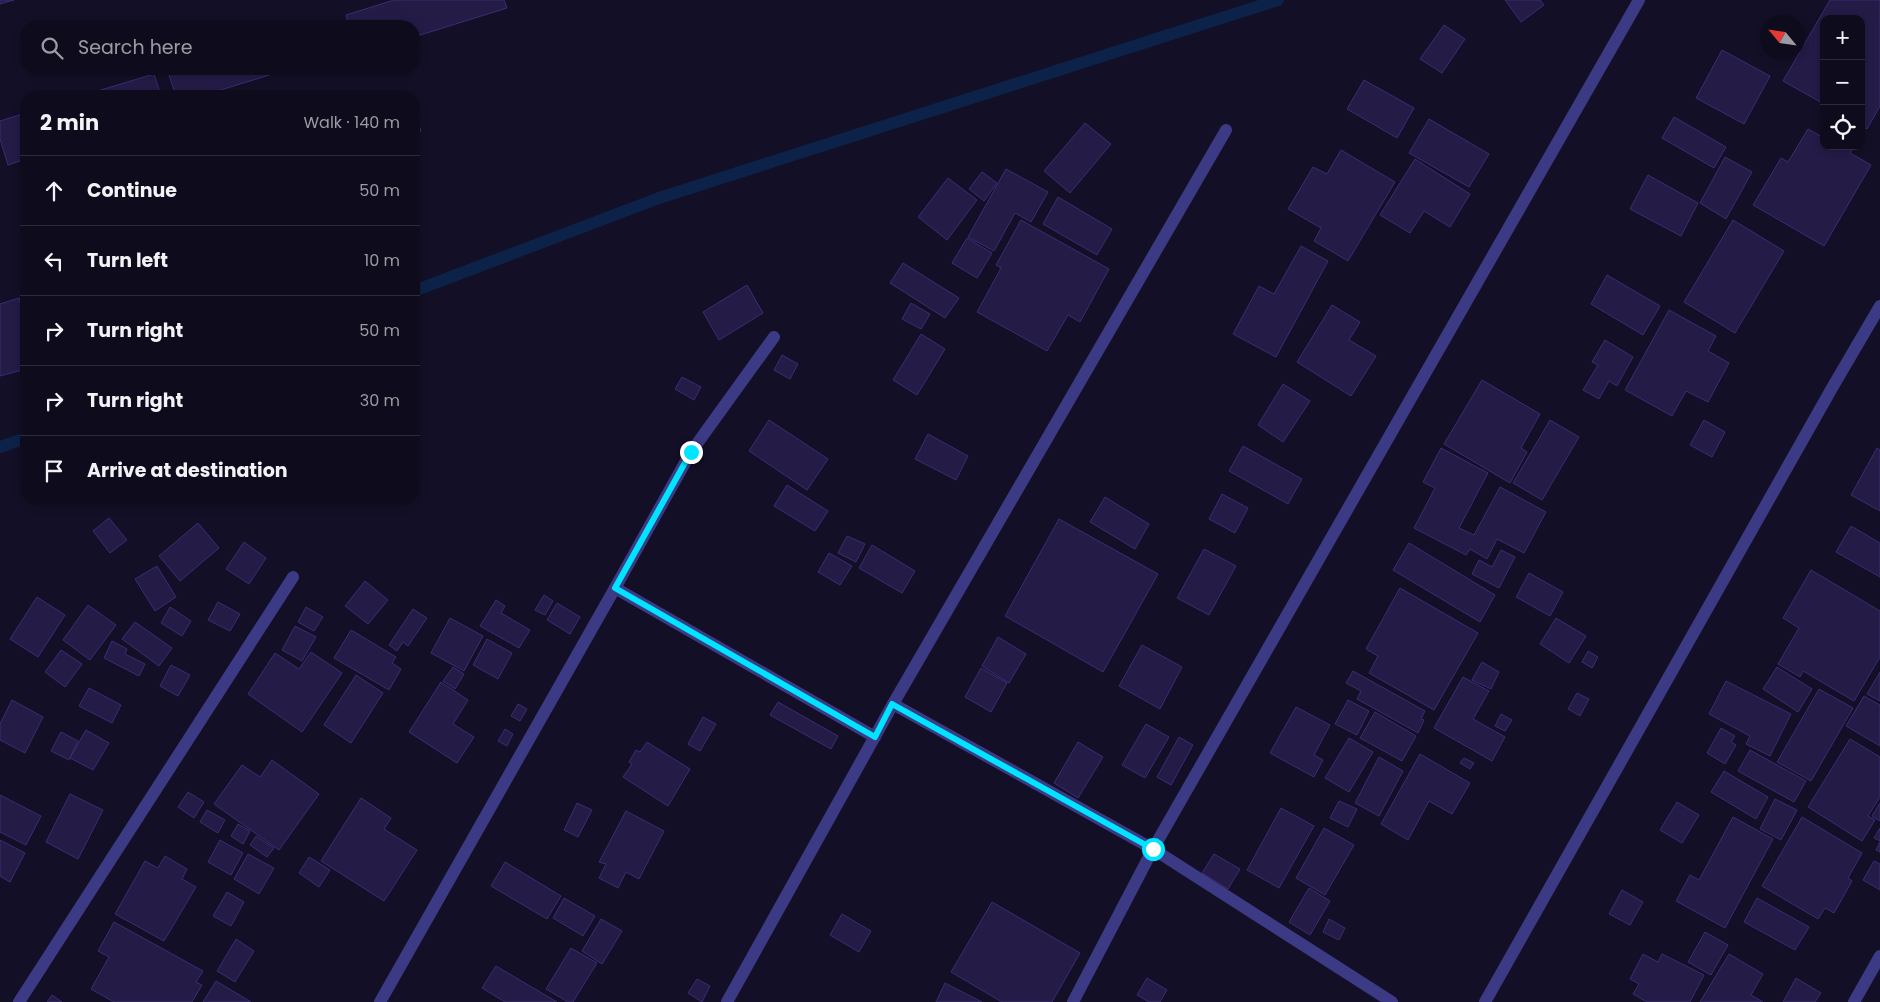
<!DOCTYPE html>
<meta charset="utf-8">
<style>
:root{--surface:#0e0b1c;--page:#171425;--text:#f1f3f6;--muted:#9b9ba3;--line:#2e2b3b}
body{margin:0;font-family:Poppins,sans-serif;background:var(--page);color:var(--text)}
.controls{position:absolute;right:15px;top:15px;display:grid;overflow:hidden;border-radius:10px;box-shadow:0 2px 8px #0003}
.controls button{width:45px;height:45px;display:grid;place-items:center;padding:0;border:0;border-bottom:1px solid var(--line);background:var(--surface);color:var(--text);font:25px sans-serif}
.compass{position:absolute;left:1760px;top:15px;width:45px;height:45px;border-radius:50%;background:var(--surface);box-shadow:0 2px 8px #0003;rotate:299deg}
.stop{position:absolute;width:15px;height:15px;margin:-11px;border:4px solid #00e5ff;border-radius:50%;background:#fff}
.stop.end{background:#00e5ff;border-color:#fff;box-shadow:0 1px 5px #0008}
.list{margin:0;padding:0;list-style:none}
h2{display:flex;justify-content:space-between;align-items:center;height:65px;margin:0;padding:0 20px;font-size:21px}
h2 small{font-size:16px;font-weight:400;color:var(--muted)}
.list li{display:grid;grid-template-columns:32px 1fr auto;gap:15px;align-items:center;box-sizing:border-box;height:70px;padding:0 20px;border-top:1px solid var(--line)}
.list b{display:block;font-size:19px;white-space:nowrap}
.list em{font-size:16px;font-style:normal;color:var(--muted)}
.icon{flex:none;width:28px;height:28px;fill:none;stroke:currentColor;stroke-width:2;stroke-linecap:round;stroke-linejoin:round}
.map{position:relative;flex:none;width:1880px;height:1002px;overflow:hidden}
.search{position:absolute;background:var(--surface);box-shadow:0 2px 8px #0003;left:20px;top:20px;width:400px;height:55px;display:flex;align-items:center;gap:12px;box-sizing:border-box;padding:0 18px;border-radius:20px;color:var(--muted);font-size:19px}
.panel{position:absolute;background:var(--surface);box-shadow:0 2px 8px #0003;left:20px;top:90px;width:400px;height:415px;border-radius:20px}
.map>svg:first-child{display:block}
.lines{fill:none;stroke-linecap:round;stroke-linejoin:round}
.stream{stroke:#0c2248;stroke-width:12}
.building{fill:#241b47;stroke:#3b2d73}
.street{stroke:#3d3a85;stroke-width:12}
.route{stroke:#00e5ff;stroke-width:6}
</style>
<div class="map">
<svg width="1880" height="1002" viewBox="0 0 1880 1002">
<rect width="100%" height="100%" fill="#130f26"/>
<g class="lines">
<g class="stream">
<polyline points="414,291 659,198 1278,0"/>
<polyline points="0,447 26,438"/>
</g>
</g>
<g class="building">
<polygon points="0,0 14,0 0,4"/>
<polygon points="394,0 504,0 507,8 414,37 414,26 349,26 346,15"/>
<polygon points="1505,0 1540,0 1544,5 1521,22"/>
<polygon points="1830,0 1880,0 1880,106 1867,129 1861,125 1861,19 1824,19 1824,104 1783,81"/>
<polygon points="314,20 316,26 295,26"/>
<polygon points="1444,25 1465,39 1442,73 1420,59"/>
<polygon points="1722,50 1770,76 1744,124 1696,98"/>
<polygon points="167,69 289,69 201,96 176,96"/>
<polygon points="154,74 161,96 81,96"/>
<polygon points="1364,80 1414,108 1397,138 1347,109"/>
<polygon points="414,109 421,131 414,134"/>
<polygon points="26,113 26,159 8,165 0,139 0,121"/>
<polygon points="1674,117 1726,147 1714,168 1662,138"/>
<polygon points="1429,119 1489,154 1469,187 1409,153"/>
<polygon points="1085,123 1111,144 1070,193 1044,171"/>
<polygon points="1808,129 1824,138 1824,146 1854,146 1850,153 1871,165 1824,246 1753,205 1781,158 1788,162"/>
<polygon points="1341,150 1395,182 1348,261 1314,241 1321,228 1288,209 1313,167 1327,174"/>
<polygon points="1725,157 1752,172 1726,219 1700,203"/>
<polygon points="1415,159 1470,194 1450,227 1424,211 1410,233 1380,215"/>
<polygon points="1006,169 1048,192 1031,222 1015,213 994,251 968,237"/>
<polygon points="982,172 997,183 984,201 969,189"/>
<polygon points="1648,175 1698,203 1681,236 1630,209"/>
<polygon points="948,178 977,200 947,240 918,217"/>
<polygon points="1058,197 1112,229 1097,255 1043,224"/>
<polygon points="1021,220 1109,269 1080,322 1068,315 1047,351 977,312 1001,268 996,265"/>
<polygon points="1733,220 1784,251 1735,333 1684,302"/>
<polygon points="967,238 992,253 977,278 952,263"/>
<polygon points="1301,246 1328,261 1276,357 1233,334 1259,286 1274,294"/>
<polygon points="903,263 959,298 945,318 890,283"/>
<polygon points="1607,275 1660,306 1643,335 1591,304"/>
<polygon points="747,285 763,313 719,340 703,312"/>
<polygon points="19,298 26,324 26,369 0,376 0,304"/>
<polygon points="911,303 930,314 921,329 902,319"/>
<polygon points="1332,305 1360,322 1349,340 1376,356 1351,396 1297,362"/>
<polygon points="1669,310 1716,336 1708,351 1729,363 1708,402 1686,391 1672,416 1625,390"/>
<polygon points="921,334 945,349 917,395 893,380"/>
<polygon points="1605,340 1633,357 1617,386 1609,381 1599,399 1583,390 1598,365 1592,362"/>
<polygon points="782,355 798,364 790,379 774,370"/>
<polygon points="682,377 701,387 694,400 675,389"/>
<polygon points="1482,380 1540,414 1521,448 1527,452 1510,483 1444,444"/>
<polygon points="1283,384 1310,401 1283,442 1258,425"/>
<polygon points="769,420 828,459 807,490 749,451"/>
<polygon points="1550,420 1579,437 1542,500 1513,483"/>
<polygon points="1704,420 1725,432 1712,457 1690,445"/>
<polygon points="928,434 968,456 956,480 915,459"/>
<polygon points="1243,446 1302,479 1288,504 1229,471"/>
<polygon points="1441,448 1488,473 1459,528 1474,535 1500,487 1546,512 1524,553 1497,539 1487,559 1470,549 1466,555 1414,528 1435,488 1423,482"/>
<polygon points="1877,448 1880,450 1880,511 1851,495"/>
<polygon points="787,485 828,511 815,531 774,506"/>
<polygon points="1222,494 1248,508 1235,533 1209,519"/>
<polygon points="1105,497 1149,524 1135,549 1090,522"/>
<polygon points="109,518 127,540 110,553 93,531"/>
<polygon points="1059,519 1158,574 1103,672 1005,616"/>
<polygon points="198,523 219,548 180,581 159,556"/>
<polygon points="1851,526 1880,543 1880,577 1836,552"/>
<polygon points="847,536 865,544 856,562 838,553"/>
<polygon points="244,542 266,558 249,584 226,569"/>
<polygon points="1409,543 1495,595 1480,622 1393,570"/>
<polygon points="872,545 915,571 902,593 859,568"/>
<polygon points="1204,549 1236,566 1209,615 1177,598"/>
<polygon points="1501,550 1515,557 1499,588 1472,574 1479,560 1492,567"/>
<polygon points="829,553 852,566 840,585 818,572"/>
<polygon points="157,566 176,597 155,611 135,579"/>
<polygon points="1811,570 1880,611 1880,657 1854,701 1803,671 1800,677 1778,664 1799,628 1783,618"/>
<polygon points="1529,573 1563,592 1550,616 1516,597"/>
<polygon points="365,581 388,600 368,624 345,606"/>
<polygon points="1400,588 1478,633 1434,710 1369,673 1378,656 1366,649"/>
<polygon points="544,595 553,601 545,615 535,610"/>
<polygon points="37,597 65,615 38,657 10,639"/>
<polygon points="496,600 505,606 501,613 530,630 519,648 480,626"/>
<polygon points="218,602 240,614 230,631 208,620"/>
<polygon points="557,603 580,617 570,634 547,620"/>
<polygon points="88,605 116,625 90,660 63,640"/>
<polygon points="170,607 191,621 182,636 161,623"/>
<polygon points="306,607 323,617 314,631 298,622"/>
<polygon points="413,609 427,618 408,646 403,642 397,651 389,645"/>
<polygon points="450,618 483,636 464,671 431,653"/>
<polygon points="1556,618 1586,636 1569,663 1540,644"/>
<polygon points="135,622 172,648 159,666 122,639"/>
<polygon points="295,626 316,637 302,661 282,650"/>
<polygon points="351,630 396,657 392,663 401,669 389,690 334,658"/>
<polygon points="998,637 1026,654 1009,683 982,666"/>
<polygon points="487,639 512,653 498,679 473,665"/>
<polygon points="112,641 127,649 125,654 145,664 139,676 104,658"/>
<polygon points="1142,645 1182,667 1160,709 1119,686"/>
<polygon points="61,650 82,664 65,687 45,672"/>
<polygon points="1588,651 1598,657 1592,668 1582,662"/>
<polygon points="311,652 342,673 302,732 248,694 275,653 299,669"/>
<polygon points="1482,662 1499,672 1491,689 1472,680"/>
<polygon points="171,665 190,675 178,696 160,686"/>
<polygon points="453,667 464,674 455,689 443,681"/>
<polygon points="1777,667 1812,689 1798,712 1763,689"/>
<polygon points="981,668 1007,683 991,712 965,697"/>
<polygon points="1353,671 1425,711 1421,719 1424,720 1418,733 1357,699 1361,691 1346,683"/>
<polygon points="1880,672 1880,701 1867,694"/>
<polygon points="356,675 383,693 351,743 324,725"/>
<polygon points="1463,677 1489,691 1473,719 1505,737 1492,761 1434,728"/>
<polygon points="1726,681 1791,714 1770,756 1746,744 1750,736 1709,714"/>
<polygon points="441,682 468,700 453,724 474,737 457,763 409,732"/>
<polygon points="89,688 121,705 112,723 79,706"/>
<polygon points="1819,689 1853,708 1811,781 1777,762"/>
<polygon points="1577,693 1589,699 1580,716 1568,709"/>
<polygon points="1864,696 1880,705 1880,746 1846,726"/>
<polygon points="12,700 43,717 25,753 0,740 0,724"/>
<polygon points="1348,700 1369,711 1357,735 1335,724"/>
<polygon points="778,702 838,736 831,749 770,715"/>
<polygon points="518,704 527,709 520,721 511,716"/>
<polygon points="1296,707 1330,725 1314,755 1323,760 1314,777 1270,753"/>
<polygon points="1375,712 1416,736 1402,761 1360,738"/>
<polygon points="1501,714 1512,720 1505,731 1495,726"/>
<polygon points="703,717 716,724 700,751 688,744"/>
<polygon points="1146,724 1169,737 1145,778 1122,765"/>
<polygon points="1721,728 1735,736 1731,742 1736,745 1725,764 1707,753"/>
<polygon points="505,729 513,734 507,746 498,741"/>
<polygon points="86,730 109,743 93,770 70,758"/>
<polygon points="61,732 78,741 69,760 51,751"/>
<polygon points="1179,737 1193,745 1171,785 1157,777"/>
<polygon points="1349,738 1373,752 1349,792 1325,778"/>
<polygon points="1850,739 1880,757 1880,797 1868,816 1875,820 1862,841 1808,807"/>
<polygon points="647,742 690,769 668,806 623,777 632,764 629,762 636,750 640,752"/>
<polygon points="1078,742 1103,757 1078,798 1054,783"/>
<polygon points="1750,750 1806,781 1794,802 1738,771"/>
<polygon points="1420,754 1470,783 1452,814 1429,801 1408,840 1381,824"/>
<polygon points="1379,757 1403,771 1379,816 1355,803"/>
<polygon points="1464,758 1474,763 1470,769 1460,763"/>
<polygon points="272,760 319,794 279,850 214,804 242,765 260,777"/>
<polygon points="1724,771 1768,797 1756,819 1711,792"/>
<polygon points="188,792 204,802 194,818 178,807"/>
<polygon points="70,794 103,810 78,859 46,842"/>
<polygon points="0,795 41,816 26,845 0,832"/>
<polygon points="361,798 391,818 384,829 417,850 384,901 321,861"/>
<polygon points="1775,799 1797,810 1781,840 1760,829"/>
<polygon points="1339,801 1357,809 1348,827 1330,818"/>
<polygon points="1677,802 1699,815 1682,843 1660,830"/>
<polygon points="577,803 592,810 578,837 564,830"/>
<polygon points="1880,803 1880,821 1872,816"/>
<polygon points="1281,808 1314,826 1279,888 1247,870"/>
<polygon points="207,810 225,820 218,833 200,822"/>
<polygon points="626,811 664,831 639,879 626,872 618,888 599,878 606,864 599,862"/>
<polygon points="1733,817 1773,839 1725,928 1676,901 1690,875 1699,880"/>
<polygon points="1802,817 1862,853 1848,878 1852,881 1834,913 1825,908 1818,919 1762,886"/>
<polygon points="238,824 250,831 243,844 231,836"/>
<polygon points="1324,828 1354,845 1325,895 1296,878"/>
<polygon points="1880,828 1880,841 1874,838"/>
<polygon points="256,836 274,848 267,857 250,845"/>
<polygon points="0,840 25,853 10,882 0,876"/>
<polygon points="220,840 243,853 231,875 208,862"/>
<polygon points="1880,842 1880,852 1876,850"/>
<polygon points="248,854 274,868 259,894 234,879"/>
<polygon points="1214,854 1240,869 1228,889 1202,873"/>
<polygon points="165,856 187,869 182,879 196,887 164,941 115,914 145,861 158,868"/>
<polygon points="309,857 330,870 319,887 299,873"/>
<polygon points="1874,861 1880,864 1880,890 1863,880"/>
<polygon points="505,862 561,896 547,919 491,886"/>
<polygon points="1309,888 1330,901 1310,935 1289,922"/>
<polygon points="1622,890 1643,902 1630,925 1609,914"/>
<polygon points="227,892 244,902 231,926 213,916"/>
<polygon points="564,898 595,916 583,936 553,918"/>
<polygon points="1757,898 1809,927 1795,950 1744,922"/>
<polygon points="992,902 1080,953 1052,1002 1002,1002 951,972"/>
<polygon points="842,914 871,931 859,952 830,935"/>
<polygon points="601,919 622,931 602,964 582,951"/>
<polygon points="1329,919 1345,928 1339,940 1323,932"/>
<polygon points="114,922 203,971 196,982 202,985 192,1002 114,1002 91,989 109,957 98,951"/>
<polygon points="1705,932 1728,945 1711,975 1688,962"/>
<polygon points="236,939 254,951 235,982 217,971"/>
<polygon points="571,948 597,963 573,1002 568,1002 546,989"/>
<polygon points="1643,954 1658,962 1662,954 1704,975 1690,1002 1647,1002 1633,994 1639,984 1630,979"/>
<polygon points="1729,954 1763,974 1751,995 1763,1002 1700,1002"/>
<polygon points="496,966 557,1002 505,1002 482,988"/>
<polygon points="1147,978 1167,990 1160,1002 1149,1002 1137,995"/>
<polygon points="1796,978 1821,993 1815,1002 1783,1002"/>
<polygon points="697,979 710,986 702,1002 688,993"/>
<polygon points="216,981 251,1002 203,1002"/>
<polygon points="945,983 982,1002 936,1002"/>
<polygon points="52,995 62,1002 47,1002"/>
</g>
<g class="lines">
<g class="street">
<polyline points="615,588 691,452 774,337"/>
<polyline points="893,704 1153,849 1392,1002"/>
<polyline points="19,1002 293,577"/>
<polyline points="380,1002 615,588 875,737"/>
<polyline points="727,1002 893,704 1226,130"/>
<polyline points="1073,1002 1153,849 1639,0"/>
<polyline points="1485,1002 1832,388 1880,306"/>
<polyline points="1854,1002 1880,956"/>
</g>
</g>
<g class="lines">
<polyline class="route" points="691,452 615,588 875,737 892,704 1153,849"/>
</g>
</svg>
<div class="controls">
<button>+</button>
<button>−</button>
<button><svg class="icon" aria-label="locate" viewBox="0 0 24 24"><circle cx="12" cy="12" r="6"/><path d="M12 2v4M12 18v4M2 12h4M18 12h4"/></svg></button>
</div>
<svg class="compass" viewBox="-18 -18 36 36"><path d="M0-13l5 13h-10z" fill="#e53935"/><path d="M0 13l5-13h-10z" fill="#9b9ba3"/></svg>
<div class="stop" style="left:1153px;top:849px"></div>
<div class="stop end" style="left:691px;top:452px"></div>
<div class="search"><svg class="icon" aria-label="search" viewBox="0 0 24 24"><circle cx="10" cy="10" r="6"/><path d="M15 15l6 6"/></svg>Search here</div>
<section class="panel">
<h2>2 min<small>Walk · 140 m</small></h2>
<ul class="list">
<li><svg class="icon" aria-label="ahead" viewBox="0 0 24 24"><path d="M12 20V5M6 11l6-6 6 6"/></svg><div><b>Continue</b></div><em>50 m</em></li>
<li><svg class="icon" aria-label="left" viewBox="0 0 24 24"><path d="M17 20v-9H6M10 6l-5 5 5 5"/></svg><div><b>Turn left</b></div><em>10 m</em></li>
<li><svg class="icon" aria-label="right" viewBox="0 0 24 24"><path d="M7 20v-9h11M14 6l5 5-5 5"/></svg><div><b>Turn right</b></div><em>50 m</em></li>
<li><svg class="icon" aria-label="right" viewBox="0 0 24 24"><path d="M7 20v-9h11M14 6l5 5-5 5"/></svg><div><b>Turn right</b></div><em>30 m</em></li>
<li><svg class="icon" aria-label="arrive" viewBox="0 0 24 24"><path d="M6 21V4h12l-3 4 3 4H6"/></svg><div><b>Arrive at destination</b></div></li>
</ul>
</section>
</div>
